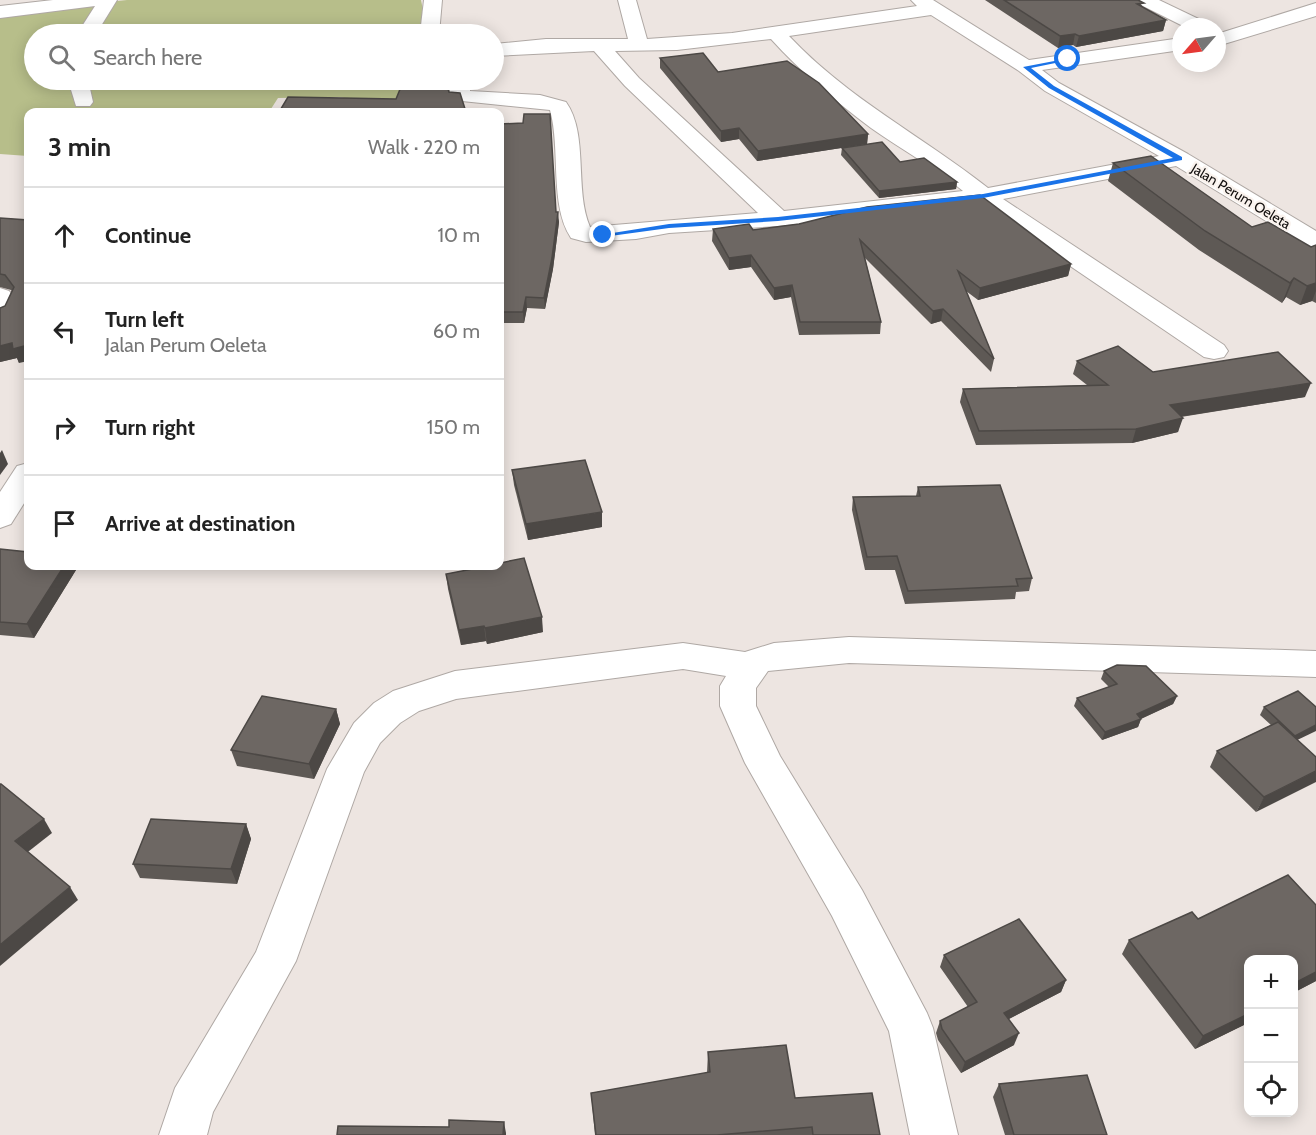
<!DOCTYPE html>
<meta charset="utf-8">
<style>
:root{--surface:#fff;--page:#f6f6f6;--text:#222;--muted:#767676;--line:#e0e0e0}
body{margin:0;font-family:Cabin,sans-serif;background:var(--page);color:var(--text)}
.controls{position:absolute;right:18px;bottom:18px;display:grid;overflow:hidden;border-radius:12px;box-shadow:0 3px 15px #0003}
.controls button{width:54px;height:54px;display:grid;place-items:center;padding:0;border:0;border-bottom:2px solid var(--line);background:var(--surface);color:var(--text);font:30px sans-serif}
.compass{position:absolute;left:1172px;top:18px;width:54px;height:54px;border-radius:50%;background:var(--surface);box-shadow:0 3px 15px #0003;rotate:242deg}
.stop{position:absolute;width:18px;height:18px;margin:-14px;border:4px solid #1a73e8;border-radius:50%;background:#fff}
.stop.end{background:#1a73e8;border-color:#fff;box-shadow:0 2px 6px #0008}
.list{margin:0;padding:0;list-style:none}
h2{display:flex;justify-content:space-between;align-items:center;height:78px;margin:0;padding:0 24px;font-size:26px}
h2 small{font-size:20px;font-weight:400;color:var(--muted)}
.list li{display:grid;grid-template-columns:39px 1fr auto;gap:18px;align-items:center;box-sizing:border-box;height:96px;padding:0 24px;border-top:2px solid var(--line)}
.list b{display:block;font-size:22px;white-space:nowrap}
.list p{margin:0;font-size:20px;white-space:nowrap;color:var(--muted)}
.list em{font-size:20px;font-style:normal;color:var(--muted)}
.icon{flex:none;width:33px;height:33px;fill:none;stroke:currentColor;stroke-width:2;stroke-linecap:round;stroke-linejoin:round}
.map{position:relative;flex:none;width:1316px;height:1135px;overflow:hidden}
.search{position:absolute;background:var(--surface);box-shadow:0 3px 15px #0003;left:24px;top:24px;width:480px;height:66px;display:flex;align-items:center;gap:15px;box-sizing:border-box;padding:0 21px;border-radius:33px;color:var(--muted);font-size:22px}
.panel{position:absolute;background:var(--surface);box-shadow:0 3px 15px #0003;left:24px;top:108px;width:480px;height:462px;border-radius:12px}
.map>svg:first-child{display:block}
.green{fill:#b7be8a}
.lines{fill:none;stroke-linecap:round;stroke-linejoin:round}
.minor-casing{stroke:#afa8a4;stroke-width:2}
.minor{fill:#fff;fill-rule:evenodd}
.wall{fill:#5e5955}
.shaded-wall{fill:#4c4845}
.building{fill:#6d6763;stroke:#4c4845;stroke-width:1.5}
.route{fill:#1a73e8}
.labels{text-anchor:middle;dominant-baseline:central;stroke-width:4.5;stroke-linejoin:round;paint-order:stroke}
.far-street-label{font-size:14px;fill:#100d0c;stroke:#faf3ee}
</style>
<div class="map">
<svg width="1316" height="1135" viewBox="0 0 1316 1135">
<rect width="100%" height="100%" fill="#ede5e1"/>
<polygon class="green" points="127,0 421,0 425,20 421,34 34,34 34,80 454,80 449,108 379,104 339,97 278,98 269,112 28,112 28,156 0,154 0,13"/>
<g class="lines">
<g class="minor-casing">
<g id="minor">
<polygon points="53,0 117,0 96,34 77,34 95,6 0,18 0,6"/>
<polygon points="424,0 442,0 439,34 420,34"/>
<path d="M618 0H636L647 39 732 33 917 6 911 0H933L1029 60 1181 38V50L1042 70 1059 83 1188 154 1316 231V248L1307 246 1176 166 1003 199 1224 345 1228 351 1224 357 1214 359 1204 357 979 204 778 226 669 233 636 239 586 242 571 238C549 205 561 149 550 110L452 100 449 96 451 80H471L470 91 540 95 566 102C589 134 574 190 590 227L758 213 625 86 594 51 494 56V44L546 39H628ZM931 15 1019 71 1045 91 1159 156 988 188C922 136 847 98 789 36ZM771 39C801 72 835 101 871 128 902 150 934 167 963 191L784 211 639 78 615 51 677 50Z"/>
<polygon points="1136,0 1159,0 1207,23 1209,27 1185,27 1139,4"/>
<polygon points="1316,3 1316,16 1224,44 1217,42 1217,34"/>
<polygon points="68,80 88,80 93,102 90,106 76,106"/>
<polygon points="0,288 9,291 17,300 9,320 0,322"/>
<polygon points="28,463 28,497 11,524 0,528 0,492 17,466"/>
<polygon points="849,637 1316,651 1316,677 849,663 768,671 756,688 756,706 780,756 862,890 927,1013 933,1028 958,1135 910,1135 889,1031 832,916 745,763 720,706 720,686 726,676 683,669 456,699 419,711 400,723 380,743 364,772 296,961 213,1112 207,1135 159,1135 175,1088 256,952 327,769 354,723 374,703 393,691 455,671 683,643 745,652 774,643"/>
</g>
</g>
<use href="#minor" class="minor"/>
</g>
<g class="wall">
<polygon points="985,0 1138,0 1143,7 1166,20 1163,31 1076,47 1073,45 1058,48"/>
<polygon points="660,58 718,72 868,134 867,144 757,161 739,139 721,142 660,68"/>
<polygon points="500,124 556,212 559,222 553,269 545,309 527,308 524,323 500,323"/>
<polygon points="842,148 900,162 957,182 956,189 879,198 841,155"/>
<polygon points="1113,163 1252,227 1311,247 1316,245 1316,303 1312,301 1300,305 1286,297 1282,303 1199,250 1108,181"/>
<polygon points="0,218 28,220 19,363 17,358 0,362 0,308 5,306 12,291 11,290 0,287"/>
<polygon points="799,224 1071,264 1068,276 978,300 966,291 994,359 991,372 941,321 931,324 865,258 881,322 880,334 799,335 791,297 774,300 751,267 729,270 712,241 713,229 753,230"/>
<polygon points="1077,361 1153,372 1305,397 1181,417 1178,432 1132,443 976,445 960,402 963,389 1087,385 1073,374"/>
<polygon points="512,470 602,527 528,540 514,485"/>
<polygon points="918,487 1032,578 1029,591 1016,592 1015,599 905,604 895,570 865,570 852,510 853,497 916,496"/>
<polygon points="0,549 76,570 34,638 0,635"/>
<polygon points="446,574 543,632 487,644 486,641 461,645 448,589"/>
<polygon points="1104,671 1177,696 1173,704 1141,719 1138,727 1102,740 1074,706 1077,698 1109,687 1101,679"/>
<polygon points="1298,691 1298,740 1256,812 1210,767 1217,751 1271,725 1260,715 1264,707"/>
<polygon points="336,709 340,724 314,779 237,766 231,750"/>
<polygon points="246,824 251,839 237,884 140,878 133,864"/>
<polygon points="1288,875 1316,905 1316,981 1293,993 1293,960 1248,960 1248,1023 1195,1049 1122,954 1129,940 1192,912 1198,919"/>
<polygon points="944,955 1066,980 1061,992 1009,1019 1014,1045 961,1073 938,1040 936,1033 940,1021 968,1007 940,967"/>
<polygon points="708,1052 795,1098 880,1135 595,1135 591,1093 707,1073"/>
<polygon points="999,1084 1107,1135 1005,1135 993,1097"/>
</g>
<g class="shaded-wall">
<polygon points="1166,20 1163,31 1076,47 1079,36"/>
<polygon points="1075,34 1073,45 1058,48 1060,36"/>
<polygon points="739,128 739,139 721,142 721,131"/>
<polygon points="868,134 867,144 757,161 758,151"/>
<polygon points="957,182 956,189 879,198 879,191"/>
<polygon points="558,212 559,222 553,269 545,309 544,298"/>
<polygon points="751,255 751,267 729,270 729,258"/>
<polygon points="1071,264 1068,276 978,300 980,288"/>
<polygon points="1294,278 1286,297 1282,303 1290,283"/>
<polygon points="1316,283 1316,291 1312,301 1300,305 1307,286"/>
<polygon points="792,285 791,297 774,300 774,288"/>
<polygon points="526,297 527,308 524,323 523,312"/>
<polygon points="943,309 941,321 931,324 933,311"/>
<polygon points="12,343 28,345 28,361 19,363 17,358 0,362 0,346"/>
<polygon points="1311,383 1305,397 1165,419 1170,405"/>
<polygon points="1183,418 1178,432 1132,443 1136,429"/>
<polygon points="2,450 8,464 0,475 0,453"/>
<polygon points="602,512 602,527 528,540 526,524"/>
<polygon points="64,566 75,566 76,570 34,638 27,624"/>
<polygon points="542,617 543,632 487,644 485,628"/>
<polygon points="484,626 486,641 461,645 459,630"/>
<polygon points="1177,696 1173,704 1138,720 1141,719 1138,727 1102,740 1105,732 1137,714"/>
<polygon points="336,709 340,724 314,779 309,764"/>
<polygon points="1316,725 1316,731 1291,743 1295,736"/>
<polygon points="1316,771 1316,782 1256,812 1264,797"/>
<polygon points="44,819 52,833 24,855 15,841"/>
<polygon points="246,824 251,839 237,884 231,869"/>
<polygon points="70,887 78,900 0,966 0,945"/>
<polygon points="1316,972 1316,981 1293,993 1293,984"/>
<polygon points="1066,980 1061,992 999,1024 1004,1013"/>
<polygon points="1248,1014 1248,1023 1195,1049 1203,1036"/>
<polygon points="1019,1033 1014,1045 961,1073 965,1062"/>
<polygon points="504,1122 506,1133 506,1135 503,1135"/>
</g>
<g class="building">
<polygon points="1004,0 1138,0 1144,3 1137,4 1166,20 1079,36 1075,34 1060,36"/>
<polygon points="703,53 718,72 787,61 819,83 868,134 758,151 739,128 721,131 660,58"/>
<polygon points="403,82 446,83 449,92 460,93 466,112 279,112 288,97 396,99"/>
<polygon points="524,114 550,114 556,212 558,212 552,258 544,298 526,297 523,312 500,312 500,124 523,123"/>
<polygon points="882,142 900,162 924,158 957,182 879,191 842,148"/>
<polygon points="1151,156 1252,227 1268,222 1311,247 1316,245 1316,283 1307,286 1294,278 1290,283 1205,231 1113,163"/>
<polygon points="980,195 1071,264 980,288 958,271 994,359 943,309 933,311 860,240 881,322 800,322 792,285 774,288 751,255 729,258 713,229 749,224 753,230 799,224 867,207"/>
<polygon points="0,218 28,220 28,345 13,349 12,343 0,346 0,308 5,306 14,287 5,275 0,274"/>
<polygon points="1118,346 1153,372 1278,352 1311,383 1170,405 1183,418 1136,429 979,431 963,389 1108,385 1077,361"/>
<polygon points="585,460 602,512 526,524 512,470"/>
<polygon points="1000,485 1032,578 1016,579 1018,586 908,591 897,556 867,557 853,497 920,496 918,487"/>
<polygon points="0,549 28,552 28,566 64,566 27,624 0,622"/>
<polygon points="524,558 542,617 485,628 484,626 459,630 446,574 488,566 500,566 500,563"/>
<polygon points="1117,665 1146,666 1177,696 1137,714 1141,719 1105,732 1077,698 1117,684 1104,671"/>
<polygon points="1298,691 1316,707 1316,725 1295,736 1264,707"/>
<polygon points="262,696 336,709 309,764 231,750"/>
<polygon points="1278,722 1316,757 1316,771 1264,797 1217,751"/>
<polygon points="0,784 1,784 44,819 15,841 70,887 0,945"/>
<polygon points="151,819 246,824 231,869 133,864"/>
<polygon points="1288,875 1316,905 1316,972 1293,984 1293,960 1248,960 1248,1014 1203,1036 1129,940 1192,912 1198,919"/>
<polygon points="1019,919 1066,980 1004,1013 1019,1033 965,1062 942,1029 940,1021 977,1002 944,955"/>
<polygon points="786,1045 795,1098 872,1093 880,1135 813,1135 812,1127 717,1135 596,1135 591,1093 710,1072 708,1052"/>
<polygon points="1087,1075 1107,1135 1014,1135 999,1084"/>
<polygon points="449,1120 504,1122 503,1135 337,1135 338,1126 449,1127"/>
</g>
<polygon class="route" points="1070,58 1070,60 1031,68 1054,86 1182,157 1182,160 983,198 778,221 669,228 603,237 600,235 669,224 778,217 983,194 1173,158 1049,88 1023,67"/>
<g class="labels">
<g class="far-street-label">
<text transform="translate(1241 196) rotate(31)">Jalan Perum Oeleta</text>
</g>
</g>
</svg>
<div class="controls">
<button>+</button>
<button>−</button>
<button><svg class="icon" aria-label="locate" viewBox="0 0 24 24"><circle cx="12" cy="12" r="6"/><path d="M12 2v4M12 18v4M2 12h4M18 12h4"/></svg></button>
</div>
<svg class="compass" viewBox="-18 -18 36 36"><path d="M0-13l5 13h-10z" fill="#e53935"/><path d="M0 13l5-13h-10z" fill="#767676"/></svg>
<div class="stop" style="left:1068px;top:59px"></div>
<div class="stop end" style="left:603px;top:235px"></div>
<div class="search"><svg class="icon" aria-label="search" viewBox="0 0 24 24"><circle cx="10" cy="10" r="6"/><path d="M15 15l6 6"/></svg>Search here</div>
<section class="panel">
<h2>3 min<small>Walk · 220 m</small></h2>
<ul class="list">
<li><svg class="icon" aria-label="ahead" viewBox="0 0 24 24"><path d="M12 20V5M6 11l6-6 6 6"/></svg><div><b>Continue</b></div><em>10 m</em></li>
<li><svg class="icon" aria-label="left" viewBox="0 0 24 24"><path d="M17 20v-9H6M10 6l-5 5 5 5"/></svg><div><b>Turn left</b><p>Jalan Perum Oeleta</p></div><em>60 m</em></li>
<li><svg class="icon" aria-label="right" viewBox="0 0 24 24"><path d="M7 20v-9h11M14 6l5 5-5 5"/></svg><div><b>Turn right</b></div><em>150 m</em></li>
<li><svg class="icon" aria-label="arrive" viewBox="0 0 24 24"><path d="M6 21V4h12l-3 4 3 4H6"/></svg><div><b>Arrive at destination</b></div></li>
</ul>
</section>
</div>
